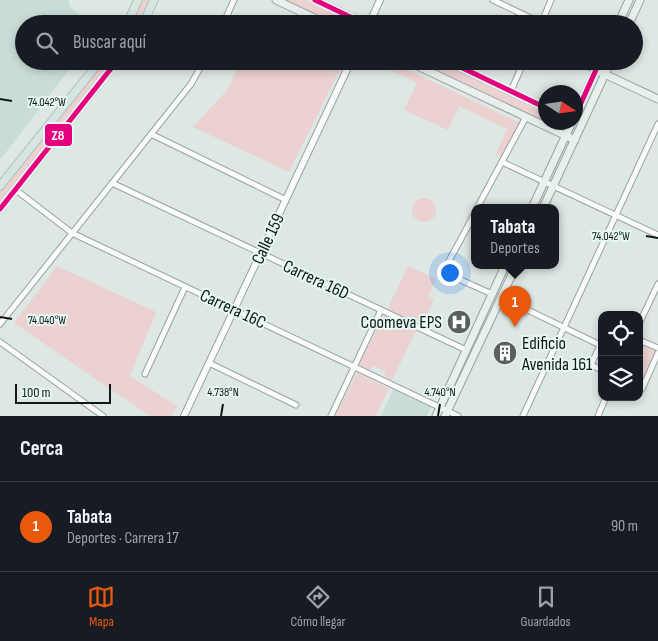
<!DOCTYPE html>
<html lang="es">
<meta charset="utf-8">
<style>
:root{--surface:#171b24;--page:#20242c;--text:#f1f3f6;--muted:#9ea1a6;--line:#363941;--accent:#ea580c}
body{margin:0;font-family:"Sofia Sans Condensed",sans-serif;background:var(--page);color:var(--text)}
.controls{position:absolute;right:15px;bottom:15px;display:grid;overflow:hidden;border-radius:10px;box-shadow:0 2px 8px #0003}
.controls button{width:45px;height:45px;display:grid;place-items:center;padding:0;border:0;border-bottom:1px solid var(--line);background:var(--surface);color:var(--text);font:25px sans-serif}
.compass{position:absolute;left:538px;top:85px;width:45px;height:45px;border-radius:50%;background:var(--surface);box-shadow:0 2px 8px #0003;rotate:102deg}
.scale{position:absolute;left:15px;bottom:12px;width:96px;box-sizing:border-box;padding-left:5px;border:2px solid #111816;border-top:0;font-size:14px;line-height:18px;white-space:nowrap;color:#111816;-webkit-text-stroke:4px #e6f8f3;paint-order:stroke}
.you{position:absolute;left:449px;top:272px;width:18px;height:18px;margin:-12px;border:4px solid #fff;border-radius:50%;background:#1a73e8;box-shadow:0 0 0 8px #1a73e833}
.badge{display:grid;place-items:center;width:32px;height:32px;border-radius:50%;background:var(--accent);color:#fff;font-size:16px;font-weight:700}
.pin{position:absolute;translate:-50% -41px;filter:drop-shadow(0 1px 2px #0008)}
.pin::after{content:'';position:absolute;top:26px;width:18px;height:15px;background:inherit;clip-path:polygon(0 0,100% 0,50% 100%)}
.popup{position:absolute;left:471px;top:204px;width:88px;height:65px;box-sizing:border-box;display:grid;place-content:center;border-radius:10px;background:var(--surface);filter:drop-shadow(0 1px 4px #0005);font-size:16px;white-space:nowrap;color:var(--muted)}
.popup b{font-size:19px;color:var(--text)}
.popup::after{content:'';position:absolute;left:50%;top:100%;margin-left:-10px;border:10px solid transparent;border-top-color:var(--surface)}
.list{margin:0;padding:0;list-style:none}
h2{display:flex;justify-content:space-between;align-items:center;height:65px;margin:0;padding:0 20px;font-size:21px}
h2 small{font-size:16px;font-weight:400;color:var(--muted)}
.list li{display:grid;grid-template-columns:32px 1fr auto;gap:15px;align-items:center;box-sizing:border-box;height:90px;padding:0 20px;border-top:1px solid var(--line)}
.list b{display:block;font-size:19px;white-space:nowrap}
.list p{margin:0;font-size:16px;white-space:nowrap;color:var(--muted)}
.list em{font-size:16px;font-style:normal;color:var(--muted)}
.icon{flex:none;width:28px;height:28px;fill:none;stroke:currentColor;stroke-width:2;stroke-linecap:round;stroke-linejoin:round}
.map{position:relative;flex:none;width:658px;height:416px;overflow:hidden}
.search{position:absolute;background:var(--surface);box-shadow:0 2px 8px #0003;left:15px;right:15px;top:15px;height:55px;display:flex;align-items:center;gap:12px;box-sizing:border-box;padding:0 18px;border-radius:28px;color:var(--muted);font-size:19px}
.sheet{height:155px;background:var(--surface)}
nav{display:flex;justify-content:space-around;align-items:center;box-sizing:border-box;height:70px;border-top:1px solid var(--line);background:var(--surface);font-size:14px;color:var(--muted)}
nav a{display:grid;justify-items:center;gap:2px}
nav .on{color:var(--accent)}
.map>svg:first-child{display:block}
.built{fill:#c9ddd8}
.green{fill:#ebd1d0}
.lines{fill:none;stroke-linecap:round;stroke-linejoin:round}
.minor-casing{stroke:#9aa2a0;stroke-width:7}
.tertiary-casing{stroke:#9aa2a0;stroke-width:8}
.secondary-casing{stroke:#9aa2a0;stroke-width:9}
.primary-casing{stroke:#84a09b;stroke-width:9}
.minor{stroke:#fafbfb;stroke-width:5}
.tertiary{stroke:#fafbfb;stroke-width:6}
.secondary{stroke:#e8f0ee;stroke-width:7}
.primary{stroke:#d6e4e2;stroke-width:8}
.bus-1-casing{stroke:#e6f8f3;stroke-width:9}
.bus-1{stroke:#e5007d;stroke-width:5}
.ticks{fill:none;stroke:#111816;stroke-width:2}
.labels{text-anchor:middle;dominant-baseline:central;stroke-width:4;stroke-linejoin:round;paint-order:stroke}
.street-label{font-size:18px;fill:#111816;stroke:#e6f8f3}
.poi-label{font-size:18px;fill:#111816;stroke:#e6f8f3;text-anchor:end}
.ticks-label{font-size:12px;text-anchor:middle;fill:#111816;stroke:#e6f8f3;stroke-width:4;stroke-linejoin:round;paint-order:stroke}
.line-badge{stroke:#e6f8f3;stroke-width:2}
.badge-label{font-size:14px;text-anchor:middle;font-weight:bold;fill:#fff}
</style>
<div class="map">
<svg width="658" height="416" viewBox="0 0 658 416">
<rect width="100%" height="100%" fill="#dde7e4"/>
<g class="built">
<polygon points="0,0 68,0 70,7 92,24 24,24 24,61 76,61 0,160"/>
<polygon points="393,390 431,407 427,416 381,416"/>
</g>
<g class="green">
<polygon points="141,0 149,0 138,24 131,24"/>
<polygon points="283,0 306,0 353,22 352,24 334,24"/>
<polygon points="292,15 311,24 287,24"/>
<polygon points="105,61 113,61 0,204 0,190"/>
<polygon points="240,61 344,61 289,172 193,127 228,89"/>
<polygon points="371,61 389,61 520,123 502,157 496,154 507,129 459,106 448,130 404,110 417,83"/>
<polygon points="416,61 437,61 545,113 545,122"/>
<circle cx="424" cy="210" r="12"/>
<polygon points="57,266 156,312 130,376 177,406 171,416 150,416 14,323"/>
<polygon points="408,266 436,279 428,296 434,299 421,326 387,310"/>
<polygon points="384,315 416,331 392,380 385,376 385,371 374,366 369,370 359,365"/>
<polygon points="639,344 656,352 641,385 639,384"/>
<polygon points="357,373 389,389 375,416 335,416"/>
</g>
<g class="lines">
<g class="minor-casing">
<g id="minor">
<polyline points="493,0 541,23"/>
<polyline points="223,24 234,0"/>
<polyline points="541,24 551,0"/>
<polyline points="577,61 596,70"/>
<polyline points="511,91 524,61"/>
<polyline points="151,134 286,200"/>
<polyline points="502,162 658,235"/>
<polyline points="112,183 466,350"/>
<polyline points="16,190 72,233 458,416"/>
<polyline points="477,208 526,117"/>
<polyline points="475,213 443,272 492,294"/>
<polyline points="501,297 600,345"/>
<polyline points="0,324 191,84 204,61"/>
<polyline points="639,324 658,284"/>
<polyline points="639,340 658,348"/>
<polyline points="602,341 591,365 602,370"/>
<polyline points="0,342 103,416"/>
<polyline points="209,363 296,405"/>
<polyline points="145,374 185,287"/>
<polyline points="639,387 642,389 658,353"/>
<polyline points="331,416 381,310"/>
<polyline points="523,416 658,124"/>
<polyline points="598,416 606,397"/>
</g>
</g>
<g class="tertiary-casing">
<g id="tertiary">
<polyline points="369,24 380,0"/>
<polyline points="184,416 351,61"/>
</g>
</g>
<g class="secondary-casing">
<g id="secondary">
<polyline points="276,0 327,24"/>
<polyline points="315,0 366,24"/>
<polyline points="618,24 629,0"/>
<polyline points="629,24 640,0"/>
<polyline points="407,61 575,140"/>
<polyline points="447,61 546,108"/>
<polyline points="596,70 658,99"/>
<polyline points="576,114 600,61"/>
<polyline points="532,208 572,122"/>
<polyline points="543,208 611,61"/>
<polyline points="436,416 505,266"/>
<polyline points="445,416 516,266"/>
</g>
</g>
<g class="primary-casing">
<g id="primary">
<polyline points="127,24 138,0"/>
<polyline points="143,24 154,0"/>
<polyline points="0,186 100,61"/>
<polyline points="0,209 117,61"/>
</g>
</g>
<use href="#minor" class="minor"/>
<use href="#tertiary" class="tertiary"/>
<use href="#secondary" class="secondary"/>
<use href="#primary" class="primary"/>
<g class="bus-1-casing">
<g id="bus-1">
<polyline points="315,0 365,24"/>
<polyline points="448,61 546,108"/>
<polyline points="576,114 600,61"/>
<polyline points="0,209 117,61"/>
</g>
</g>
<use href="#bus-1" class="bus-1"/>
</g>
<path class="ticks" d="M0 99 12 101M646 236 658 238M0 317 12 319M221 416 223 404M438 416 440 404"/>
<defs>
<g id="hospital-disc" transform="scale(1.25)"><circle r="9.5" fill="#58605e" stroke="#e6f8f3"/><path d="M-5-5h3v3.5h4V-5h3V5h-3V1.5h-4V5h-3Z" fill="#fff"/></g>
<g id="building-disc" transform="scale(1.25)"><circle r="9.5" fill="#58605e" stroke="#e6f8f3"/><path d="M-4-6H4V6H1V3H-1V6H-4ZM-2.5-4.3h1.7v1.8h-1.7ZM.8-4.3h1.7v1.8H.8ZM-2.5-1h1.7V.8h-1.7ZM.8-1h1.7V.8H.8Z" fill="#fff"/></g>
</defs>
<g fill-rule="evenodd">
<use href="#hospital-disc" x="459" y="322"/>
<use href="#building-disc" x="505" y="353"/>
</g>
<g class="labels">
<g class="street-label">
<text transform="translate(268 239) rotate(-65)">Calle 159</text>
<text transform="translate(316 280) rotate(25)">Carrera 16D</text>
<text transform="translate(233 309) rotate(25)">Carrera 16C</text>
</g>
<g class="poi-label">
<text x="442" y="322">Coomeva EPS</text>
<text x="522" y="343" text-anchor="start">Edificio<tspan x="522" dy="21">Avenida 161</tspan></text>
</g>
</g>
<g class="ticks-label">
<text x="47" y="106">74.042°W</text>
<text x="611" y="240">74.042°W</text>
<text x="47" y="324">74.040°W</text>
<text x="223" y="396">4.738°N</text>
<text x="440" y="396">4.740°N</text>
</g>
<rect class="line-badge" x="44" y="123" width="29" height="24" rx="5" fill="#e5007d"/>
<g class="badge-label">
<text x="58" y="140">Z8</text>
</g>
</svg>
<div class="controls">
<button><svg class="icon" aria-label="locate" viewBox="0 0 24 24"><circle cx="12" cy="12" r="6"/><path d="M12 2v4M12 18v4M2 12h4M18 12h4"/></svg></button>
<button><svg class="icon" aria-label="layers" viewBox="0 0 24 24"><path d="M12 4l9 5-9 5-9-5zM3 14l9 5 9-5"/></svg></button>
</div>
<svg class="compass" viewBox="-18 -18 36 36"><path d="M0-13l5 13h-10z" fill="#e53935"/><path d="M0 13l5-13h-10z" fill="#9ea1a6"/></svg>
<div class="scale">100 m</div>
<div class="you"></div>
<div class="pin badge" style="left:515px;top:327px">1</div>
<div class="popup"><b>Tabata</b>Deportes</div>
<div class="search"><svg class="icon" aria-label="search" viewBox="0 0 24 24"><circle cx="10" cy="10" r="6"/><path d="M15 15l6 6"/></svg>Buscar aquí</div>
</div>
<section class="sheet">
<h2>Cerca<small></small></h2>
<ul class="list">
<li><span class="badge">1</span><div><b>Tabata</b><p>Deportes · Carrera 17</p></div><em>90 m</em></li>
</ul>
</section>
<nav>
<a class="on"><svg class="icon" aria-label="map" viewBox="0 0 24 24"><path d="M3 6l6-2 6 2 6-2v14l-6 2-6-2-6 2zM9 4v14M15 6v14"/></svg>Mapa</a>
<a><svg class="icon" aria-label="directions" viewBox="0 0 24 24"><path d="M12 3l9 9-9 9-9-9zM9 14v-3h6M13 9l2 2-2 2"/></svg>Cómo llegar</a>
<a><svg class="icon" aria-label="saved" viewBox="0 0 24 24"><path d="M7 4h10v16l-5-4-5 4z"/></svg>Guardados</a>
</nav>
